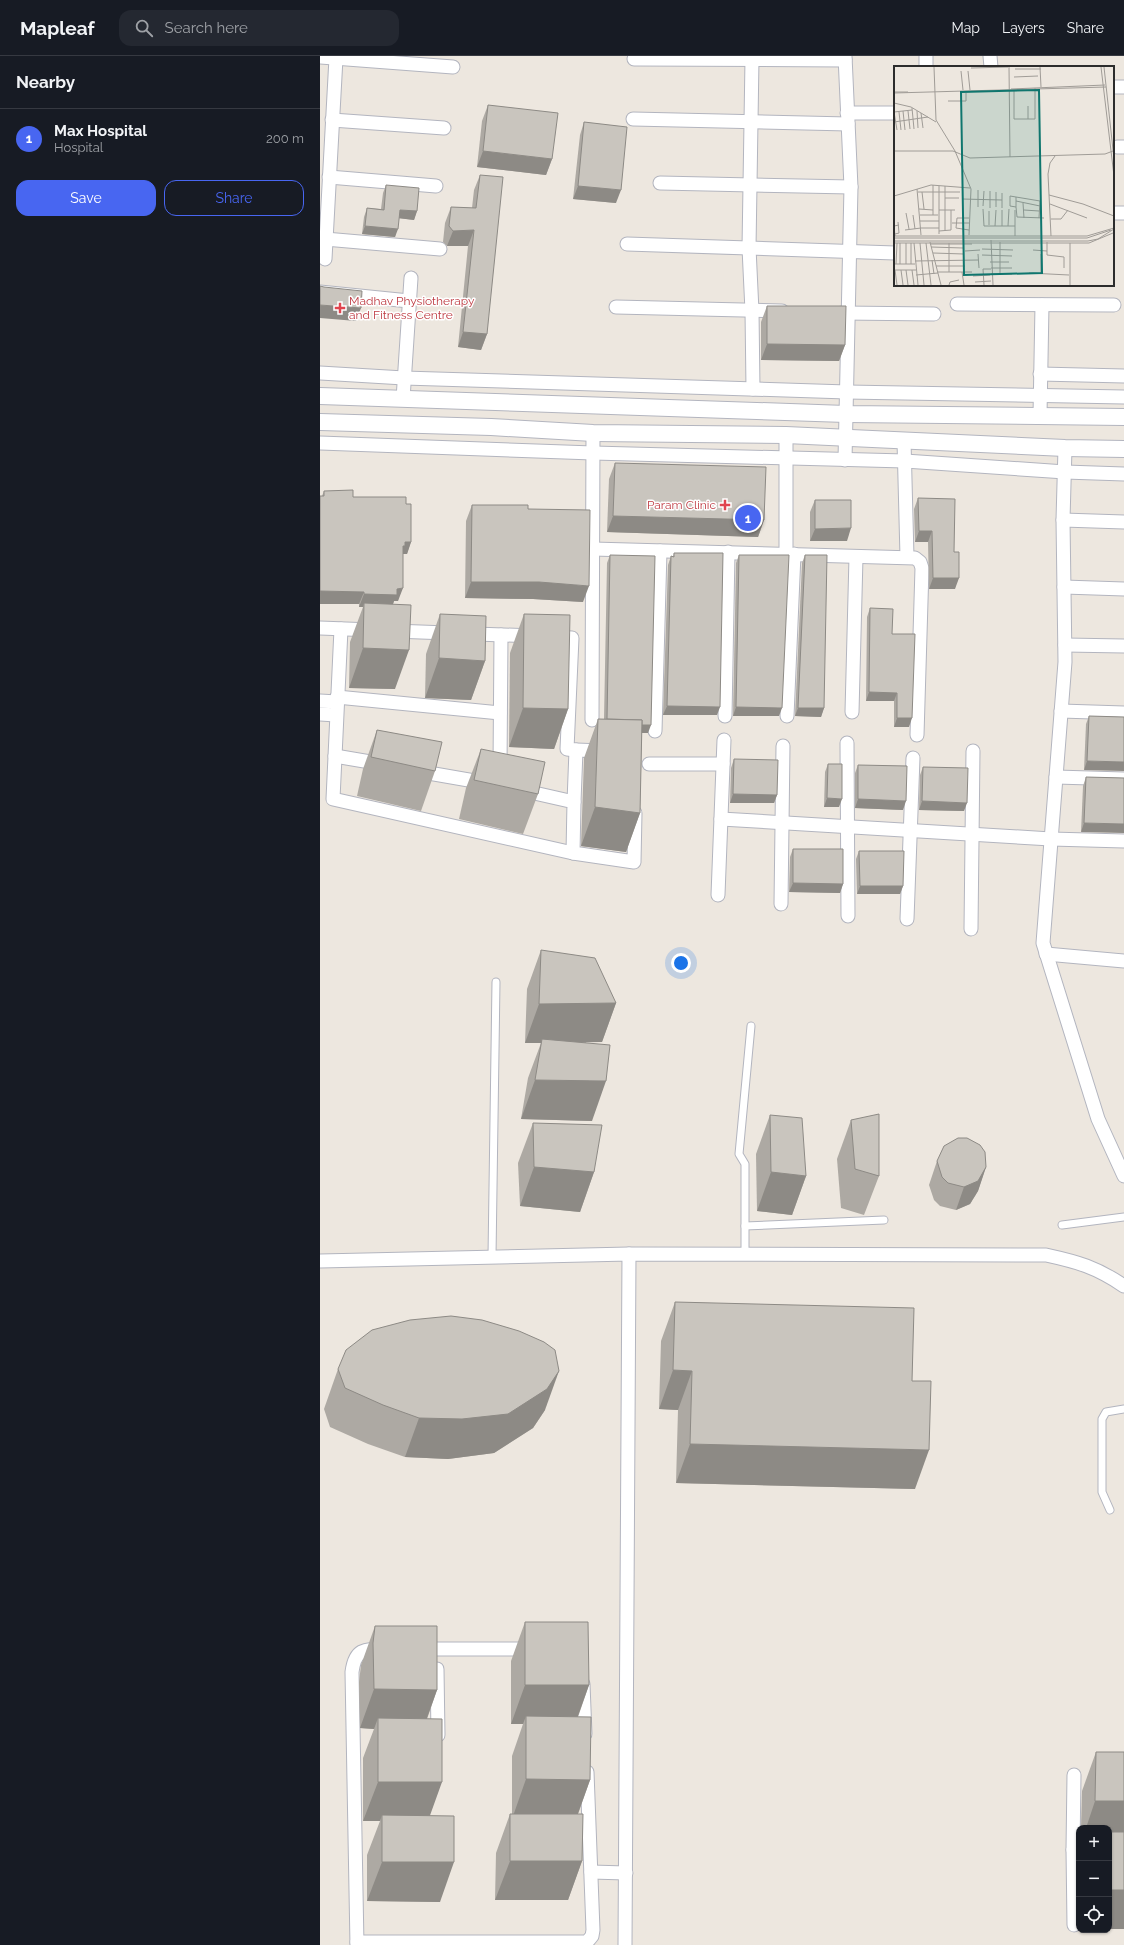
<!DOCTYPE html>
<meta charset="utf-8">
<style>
:root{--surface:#171b24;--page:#242831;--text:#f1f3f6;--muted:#9ea1a6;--line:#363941;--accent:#4866f1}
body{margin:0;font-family:Raleway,sans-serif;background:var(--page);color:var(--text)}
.controls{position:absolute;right:12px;bottom:12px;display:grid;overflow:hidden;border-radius:8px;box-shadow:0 1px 3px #0004}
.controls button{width:36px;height:36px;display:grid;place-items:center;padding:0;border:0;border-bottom:1px solid var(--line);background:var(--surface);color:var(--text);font:20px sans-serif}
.you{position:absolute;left:361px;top:907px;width:14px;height:14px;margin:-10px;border:3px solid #fff;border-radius:50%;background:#1a73e8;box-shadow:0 0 0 6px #1a73e833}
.badge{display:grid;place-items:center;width:26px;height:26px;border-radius:50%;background:var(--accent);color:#fff;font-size:13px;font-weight:700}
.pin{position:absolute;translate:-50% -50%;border:2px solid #fff;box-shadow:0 1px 4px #0006}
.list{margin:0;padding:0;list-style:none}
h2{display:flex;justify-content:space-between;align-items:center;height:52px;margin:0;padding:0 16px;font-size:17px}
h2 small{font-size:13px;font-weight:400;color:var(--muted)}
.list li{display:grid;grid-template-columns:26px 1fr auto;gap:12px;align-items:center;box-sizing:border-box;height:60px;padding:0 16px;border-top:1px solid var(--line)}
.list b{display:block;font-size:15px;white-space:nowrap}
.list p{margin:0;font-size:13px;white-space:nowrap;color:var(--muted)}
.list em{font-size:13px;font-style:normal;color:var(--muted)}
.actions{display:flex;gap:8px;padding:12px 16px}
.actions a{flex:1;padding:9px 0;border:1px solid var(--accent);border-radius:12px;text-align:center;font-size:14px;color:var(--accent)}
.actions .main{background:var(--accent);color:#fff}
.icon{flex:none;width:22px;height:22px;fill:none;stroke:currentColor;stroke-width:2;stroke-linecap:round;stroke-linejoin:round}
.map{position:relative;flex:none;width:804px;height:1889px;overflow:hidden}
header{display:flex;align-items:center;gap:24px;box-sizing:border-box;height:56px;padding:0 20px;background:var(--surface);border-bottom:1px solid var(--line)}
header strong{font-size:19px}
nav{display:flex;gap:22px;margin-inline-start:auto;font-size:14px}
.search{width:280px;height:36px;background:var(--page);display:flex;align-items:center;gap:10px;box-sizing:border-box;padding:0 14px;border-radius:12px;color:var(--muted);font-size:15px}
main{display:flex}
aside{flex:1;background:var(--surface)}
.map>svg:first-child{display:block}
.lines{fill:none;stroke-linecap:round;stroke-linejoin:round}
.service-casing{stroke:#b3b5bf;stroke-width:9}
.minor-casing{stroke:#b3b5bf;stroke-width:15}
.tertiary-casing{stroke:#b3b5bf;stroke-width:18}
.service{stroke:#fff;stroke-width:7}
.minor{stroke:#fff;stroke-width:13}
.tertiary{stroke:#fff;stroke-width:16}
.wall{fill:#ada9a3}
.shaded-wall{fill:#8d8a85}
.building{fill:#c9c5be;stroke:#8d8a85}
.health-dot{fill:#e0444e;stroke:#fff;stroke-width:1.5}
.labels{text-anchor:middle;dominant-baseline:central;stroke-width:3;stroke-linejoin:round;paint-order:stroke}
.health-label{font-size:12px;fill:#be3a42;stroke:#fff;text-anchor:start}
.inset-road{fill:none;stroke:#a09c97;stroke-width:1}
.view{fill:#0f766e;fill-opacity:0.15;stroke:#0f766e;stroke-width:2}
.inset-edge{fill:none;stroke:#2c2c2c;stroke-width:2}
</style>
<header>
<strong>Mapleaf</strong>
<div class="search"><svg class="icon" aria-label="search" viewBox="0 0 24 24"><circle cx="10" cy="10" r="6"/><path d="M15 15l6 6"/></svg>Search here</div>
<nav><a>Map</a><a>Layers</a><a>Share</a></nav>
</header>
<main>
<aside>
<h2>Nearby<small></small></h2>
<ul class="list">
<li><span class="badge">1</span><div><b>Max Hospital</b><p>Hospital</p></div><em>200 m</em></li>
</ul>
<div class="actions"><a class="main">Save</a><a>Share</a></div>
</aside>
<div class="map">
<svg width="804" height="1889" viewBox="0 0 804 1889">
<rect width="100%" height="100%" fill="#ede7df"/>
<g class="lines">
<g class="service-casing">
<g id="service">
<polyline points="742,1169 804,1161"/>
<polyline points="425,1170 564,1164"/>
<polyline points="425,1198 425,1108 419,1098 431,970"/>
<polyline points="172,1201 176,926"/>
<polyline points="790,1454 782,1436 782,1363 786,1356 804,1353"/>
</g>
</g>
<g class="minor-casing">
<g id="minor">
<polyline points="525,0 531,131 525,404"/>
<polyline points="606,0 606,11"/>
<polyline points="670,0 671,11"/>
<polyline points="0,1 133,11"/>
<polyline points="314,3 525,4"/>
<polyline points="432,3 429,192 432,255 433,333"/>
<polyline points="793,31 804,31"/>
<polyline points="527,57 575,57"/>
<polyline points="313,63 528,68"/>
<polyline points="12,64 124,72"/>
<polyline points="797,91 804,91"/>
<polyline points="9,121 116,130"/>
<polyline points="340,127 531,131"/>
<polyline points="793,157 804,157"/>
<polyline points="5,183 120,193"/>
<polyline points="307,188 575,197"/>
<polyline points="5,203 16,2"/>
<polyline points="0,236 89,245"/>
<polyline points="637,248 794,249"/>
<polyline points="296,251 462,255"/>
<polyline points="522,257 614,258"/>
<polyline points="0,317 84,322 527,336 804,341"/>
<polyline points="720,318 804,320"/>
<polyline points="83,343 91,222"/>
<polyline points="720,359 722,249"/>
<polyline points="466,379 466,498"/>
<polyline points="584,385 587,501"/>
<polyline points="0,387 273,397 585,405 745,416 804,418"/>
<polyline points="745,392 743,464 745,606 723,887 778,1063 804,1120"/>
<polyline points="743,464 804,466"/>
<polyline points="273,493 595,502 600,506 602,512 597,679"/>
<polyline points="744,531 804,533"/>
<polyline points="0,572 52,574"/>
<polyline points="21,573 13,743 253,797"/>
<polyline points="73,575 214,580"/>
<polyline points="233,581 252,582 247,693 256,694"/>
<polyline points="745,589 804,590"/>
<polyline points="17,641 180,657"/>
<polyline points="0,645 17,646"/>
<polyline points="741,655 804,657"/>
<polyline points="532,656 536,501"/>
<polyline points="0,658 16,659"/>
<polyline points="405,660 408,496"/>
<polyline points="467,660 474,498"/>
<polyline points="272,664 273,377"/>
<polyline points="335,675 340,495"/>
<polyline points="527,687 528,860"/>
<polyline points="15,700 62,708"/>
<polyline points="329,708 403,708"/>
<polyline points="180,713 181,579"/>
<polyline points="97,715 166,727"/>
<polyline points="736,721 804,723"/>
<polyline points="201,734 254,746 253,797 314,806 315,757"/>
<polyline points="254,746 256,694 283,695"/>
<polyline points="401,763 731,783 804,785"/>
<polyline points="398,839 404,684"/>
<polyline points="461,848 463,690"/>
<polyline points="587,863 593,702"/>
<polyline points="651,873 653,695"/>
<polyline points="726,898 804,905"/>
<path d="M0 1205 309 1198 726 1199C758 1206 776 1211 804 1230"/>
<polyline points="100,1593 212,1593"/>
<polyline points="117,1613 118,1679"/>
<polyline points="263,1628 265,1678"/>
<polyline points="753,1794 754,1719"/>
<polyline points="271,1816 306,1817"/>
<polyline points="754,1869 753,1794 759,1794"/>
<polyline points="37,1886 267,1886 272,1880 273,1874 267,1716"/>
<path d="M37 1889 32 1616C35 1593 44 1593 64 1593"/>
<polyline points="305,1889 309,1198"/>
</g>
</g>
<g class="tertiary-casing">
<g id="tertiary">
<polyline points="0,340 526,358 804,361"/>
<polyline points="0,366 171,371 273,377 466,379 745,392 804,393"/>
</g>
</g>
<use href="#service" class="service"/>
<use href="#minor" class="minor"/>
<use href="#tertiary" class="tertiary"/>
</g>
<g class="wall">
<polygon points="168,49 232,103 226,119 157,111 162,65"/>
<polygon points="264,66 296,147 253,143 260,79"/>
<polygon points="160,119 167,278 161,294 138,291 148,190 127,190 123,186 125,167 131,151 152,152 154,134"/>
<polygon points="66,129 97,155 94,164 79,162 75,181 42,178 44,161 47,152 61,153 63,137"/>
<polygon points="447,250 525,289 519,305 441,304 441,266"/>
<polygon points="295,407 444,464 438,481 287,476 289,423"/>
<polygon points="4,435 33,441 86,448 91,486 87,498 83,498 78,545 74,545 73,548 75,633 29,632 30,586 43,551 39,551 39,548 0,548 0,440 2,440"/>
<polygon points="598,442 634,496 635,533 609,533 608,486 595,486 594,453"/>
<polygon points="495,444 527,485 490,485 490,456"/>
<polygon points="152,449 208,453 263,546 213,543 145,542 146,465"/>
<polygon points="354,497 397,659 343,659 348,509 351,500 353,501"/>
<polygon points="290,499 328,677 322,677 320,757 306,796 261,790 264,702 278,663 284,663 287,507"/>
<polygon points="419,499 459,660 413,660 416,507"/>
<polygon points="485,499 504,652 501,661 475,660 482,507"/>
<polygon points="550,552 572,578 589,671 574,671 574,645 546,645 547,561"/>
<polygon points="120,558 165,605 151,644 105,642 106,598"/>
<polygon points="204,558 248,653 234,693 189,691 190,597"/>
<polygon points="769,660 804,661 764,714 766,668"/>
<polygon points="57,674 115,715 101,755 37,740 43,713"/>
<polygon points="161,693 218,738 203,778 139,763 146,732"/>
<polygon points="414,703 457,739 454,747 410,747 411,712"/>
<polygon points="508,708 519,751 504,751 505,716"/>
<polygon points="538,709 583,754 535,752 535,717"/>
<polygon points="603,711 644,755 599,754 600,719"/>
<polygon points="766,721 804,722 761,776 763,730"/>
<polygon points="473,793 523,828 520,837 469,836 470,801"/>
<polygon points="539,795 583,830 580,838 537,838 536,803"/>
<polygon points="221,894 296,947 282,986 266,986 272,1065 201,1063 208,1022 221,987 205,987 207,933"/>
<polygon points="450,1059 486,1120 472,1159 437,1155 436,1098"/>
<polygon points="531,1064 559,1120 544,1159 521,1152 517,1103"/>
<polygon points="213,1067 274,1116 260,1156 200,1150 198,1107"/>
<polygon points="617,1105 666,1111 658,1135 650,1148 636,1154 620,1150 614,1144 609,1129"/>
<polygon points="355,1246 592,1325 595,1433 356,1427 358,1354 339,1353 341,1285"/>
<polygon points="18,1313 225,1354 213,1372 174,1397 128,1403 85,1401 48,1388 10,1371 4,1353"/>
<polygon points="205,1566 269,1629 258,1661 270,1724 258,1758 262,1805 248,1844 175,1844 176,1797 190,1758 192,1758 192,1700 203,1668 191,1668 191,1605"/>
<polygon points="55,1570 117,1634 107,1663 110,1760 120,1846 47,1845 47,1799 60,1765 43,1765 43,1702 54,1673 40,1672 39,1626 41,1609"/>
<polygon points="776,1696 789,1772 761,1772 762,1735"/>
</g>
<g class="shaded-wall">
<polygon points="163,95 232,103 226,119 157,111"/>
<polygon points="258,130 301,134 296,147 253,143"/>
<polygon points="80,154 97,155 94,164 77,162"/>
<polygon points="45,170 78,173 75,181 42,178"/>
<polygon points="154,174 148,190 127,190 133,175"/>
<polygon points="0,249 41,252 36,265 0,262"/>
<polygon points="143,276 167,278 161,294 138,291"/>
<polygon points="447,288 525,289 519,305 441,304"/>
<polygon points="293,460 444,464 438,481 287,476"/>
<polygon points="531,472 527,485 490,485 495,473"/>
<polygon points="599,475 612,475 608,486 595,486"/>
<polygon points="85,486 91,486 87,498 82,498 83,490"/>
<polygon points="613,522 639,522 635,533 609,533"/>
<polygon points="151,526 219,526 269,530 263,546 213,543 145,542"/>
<polygon points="83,532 78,545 74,545 72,551 44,547 43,551 39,551 44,538 77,533"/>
<polygon points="0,535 44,536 39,548 0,548"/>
<polygon points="43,592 89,594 75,633 29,632"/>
<polygon points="119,602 165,605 151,644 105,642"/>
<polygon points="549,636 577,637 574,645 546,645"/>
<polygon points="347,650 400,651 397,659 343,659"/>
<polygon points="416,651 462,652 459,660 413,660"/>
<polygon points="203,652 248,653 234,693 189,691"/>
<polygon points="478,652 504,652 501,661 475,660"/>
<polygon points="577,662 592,662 589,671 574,671"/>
<polygon points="287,669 331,669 328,677 284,677"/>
<polygon points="767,705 804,706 804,715 764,714"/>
<polygon points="413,738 457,739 454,747 410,747"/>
<polygon points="507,742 522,743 519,751 504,751"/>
<polygon points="538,743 586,745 583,754 535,752"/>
<polygon points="602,745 647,747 644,755 599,754"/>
<polygon points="275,751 320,757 306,796 261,790"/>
<polygon points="764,767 804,768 804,777 761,776"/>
<polygon points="473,827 523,828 520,837 469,836"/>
<polygon points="540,830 583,830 580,838 537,838"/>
<polygon points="296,947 282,986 222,987 222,983 221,987 205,987 219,948"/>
<polygon points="215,1024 286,1025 272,1065 201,1063"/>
<polygon points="214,1111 274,1116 260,1156 200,1150"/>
<polygon points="666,1111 658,1135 650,1148 636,1154 644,1131"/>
<polygon points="451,1116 486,1120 472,1159 437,1155"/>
<polygon points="353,1314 372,1315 358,1354 339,1353"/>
<polygon points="239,1315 225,1354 213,1372 174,1397 128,1403 85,1401 99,1362"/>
<polygon points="370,1388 609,1394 595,1433 356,1427"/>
<polygon points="205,1629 269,1629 255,1668 206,1660 203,1668 191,1668"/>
<polygon points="54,1633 117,1634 103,1673 58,1662 54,1673 40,1672"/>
<polygon points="206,1723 270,1724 256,1763 192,1763"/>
<polygon points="58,1726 122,1726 108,1765 62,1759 60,1765 43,1765"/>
<polygon points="775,1745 804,1745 804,1785 789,1785 789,1772 766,1772"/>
<polygon points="190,1805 262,1805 248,1844 175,1844"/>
<polygon points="62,1806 134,1806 120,1846 47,1845"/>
<rect x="789" y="1834" width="15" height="39"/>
</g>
<g class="building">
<polygon points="168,49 238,57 232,103 163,95"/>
<polygon points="264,66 307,71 301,134 258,130"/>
<polygon points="160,119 183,121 167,278 143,276 154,174 133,175 129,170 131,151 156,152"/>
<polygon points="66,129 99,132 97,155 80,154 78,173 45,170 47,152 64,154"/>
<polygon points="0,230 4,231 42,235 41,252 0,249"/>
<polygon points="447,250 526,250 525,289 447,288"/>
<polygon points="295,407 446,411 444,464 293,460"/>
<polygon points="33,434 33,441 86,441 86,448 91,448 91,486 85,486 85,490 83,490 83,532 77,533 77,539 44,538 44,536 0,535 0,440 4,440 4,435"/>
<polygon points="598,442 635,443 634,496 639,496 639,522 613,522 612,475 599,475"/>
<polygon points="495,444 531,444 531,472 495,473"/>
<polygon points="152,449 208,449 208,453 270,454 269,530 219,526 151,526"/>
<polygon points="354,497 403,497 400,651 347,650 351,500 354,501"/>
<polygon points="290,499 335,500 331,669 322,669 322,664 287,663"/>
<polygon points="419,499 469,499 462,652 416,651"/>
<polygon points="485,499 507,499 504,652 478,652"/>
<polygon points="44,547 91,549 89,594 43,592"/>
<polygon points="550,552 573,553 572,578 595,578 592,662 577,662 577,637 549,636"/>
<polygon points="120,558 166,560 165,605 119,602"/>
<polygon points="204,558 250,559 248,653 203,652"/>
<polygon points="769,660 804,661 804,706 767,705"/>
<polygon points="278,663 322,664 320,757 275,751"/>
<polygon points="57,674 122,686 115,715 51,701"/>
<polygon points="161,693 225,706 218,738 154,724"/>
<polygon points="414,703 458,704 457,739 413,738"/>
<polygon points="508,708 522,708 522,743 507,742"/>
<polygon points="538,709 587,710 586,745 538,743"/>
<polygon points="603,711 648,712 647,747 602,745"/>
<polygon points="766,721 804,722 804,768 764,767"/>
<polygon points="473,793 523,793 523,828 473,827"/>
<polygon points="539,795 584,795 583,830 540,830"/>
<polygon points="221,894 275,902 296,947 219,948"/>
<polygon points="222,983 290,989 286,1025 215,1024"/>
<polygon points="559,1058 559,1120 535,1113 531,1064"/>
<polygon points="450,1059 482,1062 486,1120 451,1116"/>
<polygon points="213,1067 282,1069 274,1116 214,1111"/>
<polygon points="638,1082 647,1082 660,1089 665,1096 666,1111 658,1125 644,1131 628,1127 622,1121 617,1105 624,1090"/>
<polygon points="355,1246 594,1252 592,1325 611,1325 609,1394 370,1388 372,1315 353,1314"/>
<polygon points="131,1260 162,1264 199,1275 224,1286 235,1294 239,1315 227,1333 188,1358 142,1363 99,1362 63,1349 25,1332 18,1313 26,1294 52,1274 90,1264"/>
<polygon points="205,1566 268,1566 269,1629 205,1629"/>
<polygon points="55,1570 117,1570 117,1634 54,1633 53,1587"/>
<polygon points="206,1660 271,1661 270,1724 206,1723"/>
<polygon points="58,1662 122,1663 122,1726 58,1726"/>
<polygon points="776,1696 804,1696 804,1745 775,1745"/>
<polygon points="190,1758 263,1758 262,1805 190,1805"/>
<polygon points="62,1759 134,1760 134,1806 62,1806"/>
<rect x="789" y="1776" width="15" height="58"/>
</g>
<g class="health-dot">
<path d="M18 246h4v4h4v4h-4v4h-4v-4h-4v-4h4z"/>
<path d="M403 443h4v4h4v4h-4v4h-4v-4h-4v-4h4z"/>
</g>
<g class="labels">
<g class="health-label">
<text x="29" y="245">Madhav Physiotherapy<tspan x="29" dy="14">and Fitness Centre</tspan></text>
<text x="396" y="449" text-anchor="end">Param Clinic</text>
</g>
</g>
<g transform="translate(574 10)">
<rect width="220" height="220" fill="#ede7df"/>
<path class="inset-road" d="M40 1 42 54 61 85 77 123 75 169M115 1 116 91M146 1 147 21M207 1 220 110M210 1 220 93M77 2 114 1M121 3H147M67 5 69 24M74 5 76 24M120 11 144 10M117 23 211 19M120 25V53H141V22M0 26H14M0 27 212 21M54 35H72V27M0 37 17 41 42 56M134 40V53M18 42 20 63M9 45 11 64M14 45 16 63M23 45 24 62M0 46 18 44M0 46 3 64M5 46 7 64M27 47 29 62M0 56 34 51M0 85H59L76 92 211 88 219 85M23 123 27 169M84 124V141M96 125V142M24 126H66M28 126 30 143M102 126V141M155 129 189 138 220 150M0 130 37 119 76 122M122 131 146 135 145 152M51 132H65M68 133 108 134M122 135V141L116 140V130L122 131V135L146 140M129 137 130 152M156 138 193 152M89 140 90 125M122 141 123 151 150 152M108 142V127M25 143 39 144M89 143 90 160H121M45 144H61M108 144V160M121 144V170M130 144 145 145M12 147 15 163M19 149 21 163M26 149H44M39 149V119M157 153H167L174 144M26 155H45M58 157H75M95 159V145M101 160 102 144M114 160 115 143M27 162H45M11 164 27 162M75 164 62 162 63 152H75M45 165 57 164V144M51 165V120M1 168 5 167 4 156M45 168V120M0 170H193L220 162M1 170 0 160 5 159M157 170 154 108 156 97 161 90M0 172H193L217 164M97 174 99 219M0 175H194L204 173 220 163M36 176 47 219M106 176V208M153 176V189L170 191V202M0 177H195L219 167M17 177V198M20 177 24 219M26 177 30 219M32 177 37 219M36 178H78M37 181 69 182M88 183 119 184M139 184 153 185M71 185 86 184M39 187 70 188M84 188 85 202M88 189 118 190M38 194 40 208M21 195 84 194M96 196H115M0 198H21M2 198 3 177M6 198V177M12 198V177M42 200H71M97 202H118M0 204H22M1 204 3 219M7 204 9 219M12 204 14 219M18 204 20 219M43 206H78M55 206V177M68 206 70 219M135 207 175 209M147 207V188M97 208H118M22 209 44 207M79 210 96 209M81 216 97 215M55 219 56 216 65 214M90 219 89 203H97M176 219V177"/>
<path class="view" d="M145 24 148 207 70 209 67 26Z"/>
<rect width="220" height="220" class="inset-edge"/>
</g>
</svg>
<div class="controls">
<button>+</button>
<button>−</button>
<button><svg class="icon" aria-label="locate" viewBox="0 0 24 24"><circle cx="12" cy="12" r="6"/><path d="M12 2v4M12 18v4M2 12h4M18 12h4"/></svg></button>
</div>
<div class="you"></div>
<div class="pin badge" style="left:428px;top:462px">1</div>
</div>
</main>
